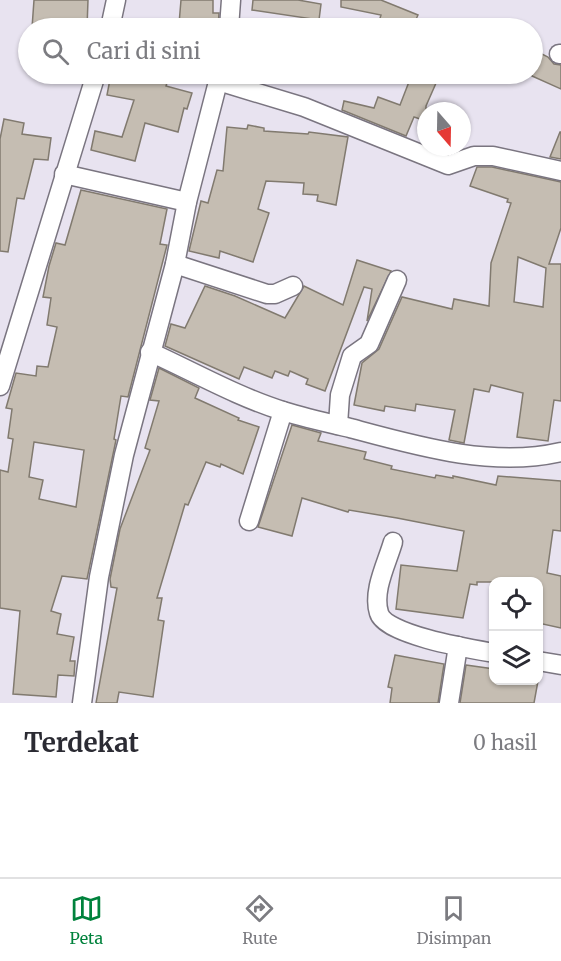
<!DOCTYPE html>
<html lang="id">
<style>
:root{--surface:#fff;--page:#f7f7f7;--text:#2b2b33;--muted:#7c7c81;--line:#e1e1e2;--accent:#00823c}
body{margin:0;font-family:Merriweather,serif;background:var(--page);color:var(--text)}
.controls{position:absolute;right:18px;bottom:18px;display:grid;overflow:hidden;border-radius:12px;box-shadow:0 2px 4px #0004}
.controls button{width:54px;height:54px;display:grid;place-items:center;padding:0;border:0;border-bottom:2px solid var(--line);background:var(--surface);color:var(--text);font:30px sans-serif}
.compass{position:absolute;left:417px;top:102px;width:54px;height:54px;border-radius:50%;background:var(--surface);box-shadow:0 2px 4px #0004;rotate:160deg}
.list{margin:0;padding:0;list-style:none}
h2{display:flex;justify-content:space-between;align-items:center;height:78px;margin:0;padding:0 24px;font-size:26px}
h2 small{font-size:20px;font-weight:400;color:var(--muted)}
.icon{flex:none;width:33px;height:33px;fill:none;stroke:currentColor;stroke-width:2;stroke-linecap:round;stroke-linejoin:round}
.map{position:relative;flex:none;width:561px;height:703px;overflow:hidden}
.search{position:absolute;background:var(--surface);box-shadow:0 2px 4px #0004;left:18px;right:18px;top:18px;height:66px;display:flex;align-items:center;gap:15px;box-sizing:border-box;padding:0 21px;border-radius:33px;color:var(--muted);font-size:22px}
.sheet{height:174px;background:var(--surface)}
nav{display:flex;justify-content:space-around;align-items:center;box-sizing:border-box;height:84px;border-top:2px solid var(--line);background:var(--surface);font-size:16px;color:var(--muted)}
nav a{display:grid;justify-items:center;gap:3px}
nav .on{color:var(--accent)}
.map>svg:first-child{display:block}
.building{fill:#c5bdb2;stroke:#817a6f;stroke-width:1.5;fill-rule:evenodd}
.lines{fill:none;stroke-linecap:round;stroke-linejoin:round}
.minor-casing{stroke:#7a7580;stroke-width:21}
.minor{stroke:#fff;stroke-width:18}
</style>
<div class="map">
<svg width="561" height="703" viewBox="0 0 561 703">
<rect width="100%" height="100%" fill="#e8e3f0"/>
<g class="building">
<polygon points="34,0 88,0 87,28 32,28"/>
<polygon points="181,0 213,0 213,13 219,13 218,28 179,24"/>
<polygon points="253,0 298,0 321,4 319,20 252,10"/>
<polygon points="341,0 381,0 418,15 412,28 377,28 381,15 341,7"/>
<polygon points="532,49 548,57 554,64 561,65 561,89 532,76"/>
<polygon points="111,74 170,74 166,86 192,93 187,109 184,108 178,132 145,123 135,161 91,150 95,131 122,137 134,100 107,95"/>
<polygon points="412,74 440,74 426,106 426,121 414,117 406,136 342,110 344,101 374,108 378,97 400,105"/>
<polygon points="4,119 24,123 22,134 51,138 48,160 34,159 24,199 17,198 8,252 0,251 0,139"/>
<polygon points="248,125 264,128 264,131 308,134 309,132 348,137 336,205 317,201 318,195 303,194 304,183 266,181 258,209 269,213 253,262 220,251 219,258 189,251 201,201 208,203 217,170 223,171 227,127 247,129"/>
<polygon points="560,132 561,132 561,159 550,157"/>
<path d="M477 167H492L561 182V228L549 264H561V401L554 400 548 441 517 437 523 393 491 385 489 392 474 389 464 443 449 440 455 410 416 404 415 411 385 406 384 411 354 405 362 363 379 349 402 297 452 309 454 299 489 306 491 263 511 203 507 202 508 199 470 186ZM518 257 546 268 543 307 514 302Z"/>
<path d="M81 190 167 209 160 244 167 245 128 397 121 396 114 439 116 440 87 579 62 576 51 611 61 614 57 634 74 637 70 661H75L74 676 58 675 56 697 13 694 20 611 0 608V470L8 472 13 439 8 438 12 409 6 408 16 373 36 376 37 366 48 367 57 327 47 325 51 298 43 297 49 266 56 243 65 245ZM34 442 84 450 76 507 39 499 43 480 29 477Z"/>
<polygon points="357,260 391,271 367,321 372,289 364,287 325,391 306,384 308,379 290,371 288,376 275,371 272,378 244,367 239,379 165,346 171,324 185,328 205,286 235,296 285,318 304,286 343,305"/>
<polygon points="159,368 199,388 195,398 239,418 238,420 259,427 243,474 221,464 220,467 206,462 188,505 185,504 157,598 162,598 158,620 164,621 153,697 119,692 117,703 96,703 117,588 111,587 110,579 120,529 150,450 145,448 159,401 150,400"/>
<polygon points="292,425 321,433 318,441 366,452 364,459 392,466 391,469 435,478 436,475 453,478 453,476 496,485 498,476 561,481 561,531 553,530 547,573 561,576 561,628 538,623 538,582 477,582 477,585 470,584 463,618 396,609 401,565 457,571 464,531 397,518 349,510 348,512 302,498 292,536 258,527"/>
<polygon points="395,655 444,664 438,703 390,703 392,688 388,687"/>
<polygon points="466,665 494,669 494,681 538,681 534,703 460,703"/>
</g>
<g class="lines">
<g class="minor-casing">
<g id="minor">
<polyline points="110,28 116,0"/>
<polyline points="229,28 231,0"/>
<polyline points="559,54 561,54"/>
<polyline points="218,81 304,107 448,165 474,156 493,156 561,171"/>
<polyline points="64,174 187,202"/>
<polyline points="175,264 267,294 275,294 293,286"/>
<path d="M150 352C194 372 238 397 283 411 305 418 328 423 350 428 417 446 492 468 561 452"/>
<polyline points="0,386 96,74"/>
<polyline points="338,425 340,395 352,356 369,344 397,280"/>
<polyline points="249,521 283,411"/>
<path d="M393 542C387 563 372 591 379 613 385 635 471 649 494 653"/>
<polyline points="538,661 561,665"/>
<polyline points="82,703 99,577 124,455 175,264 187,202 220,74"/>
<polyline points="449,703 458,646"/>
</g>
</g>
<use href="#minor" class="minor"/>
</g>
</svg>
<div class="controls">
<button><svg class="icon" aria-label="locate" viewBox="0 0 24 24"><circle cx="12" cy="12" r="6"/><path d="M12 2v4M12 18v4M2 12h4M18 12h4"/></svg></button>
<button><svg class="icon" aria-label="layers" viewBox="0 0 24 24"><path d="M12 4l9 5-9 5-9-5zM3 14l9 5 9-5"/></svg></button>
</div>
<svg class="compass" viewBox="-18 -18 36 36"><path d="M0-13l5 13h-10z" fill="#e53935"/><path d="M0 13l5-13h-10z" fill="#7c7c81"/></svg>
<div class="search"><svg class="icon" aria-label="search" viewBox="0 0 24 24"><circle cx="10" cy="10" r="6"/><path d="M15 15l6 6"/></svg>Cari di sini</div>
</div>
<section class="sheet">
<h2>Terdekat<small>0 hasil</small></h2>
<ul class="list">
</ul>
</section>
<nav>
<a class="on"><svg class="icon" aria-label="map" viewBox="0 0 24 24"><path d="M3 6l6-2 6 2 6-2v14l-6 2-6-2-6 2zM9 4v14M15 6v14"/></svg>Peta</a>
<a><svg class="icon" aria-label="directions" viewBox="0 0 24 24"><path d="M12 3l9 9-9 9-9-9zM9 14v-3h6M13 9l2 2-2 2"/></svg>Rute</a>
<a><svg class="icon" aria-label="saved" viewBox="0 0 24 24"><path d="M7 4h10v16l-5-4-5 4z"/></svg>Disimpan</a>
</nav>
